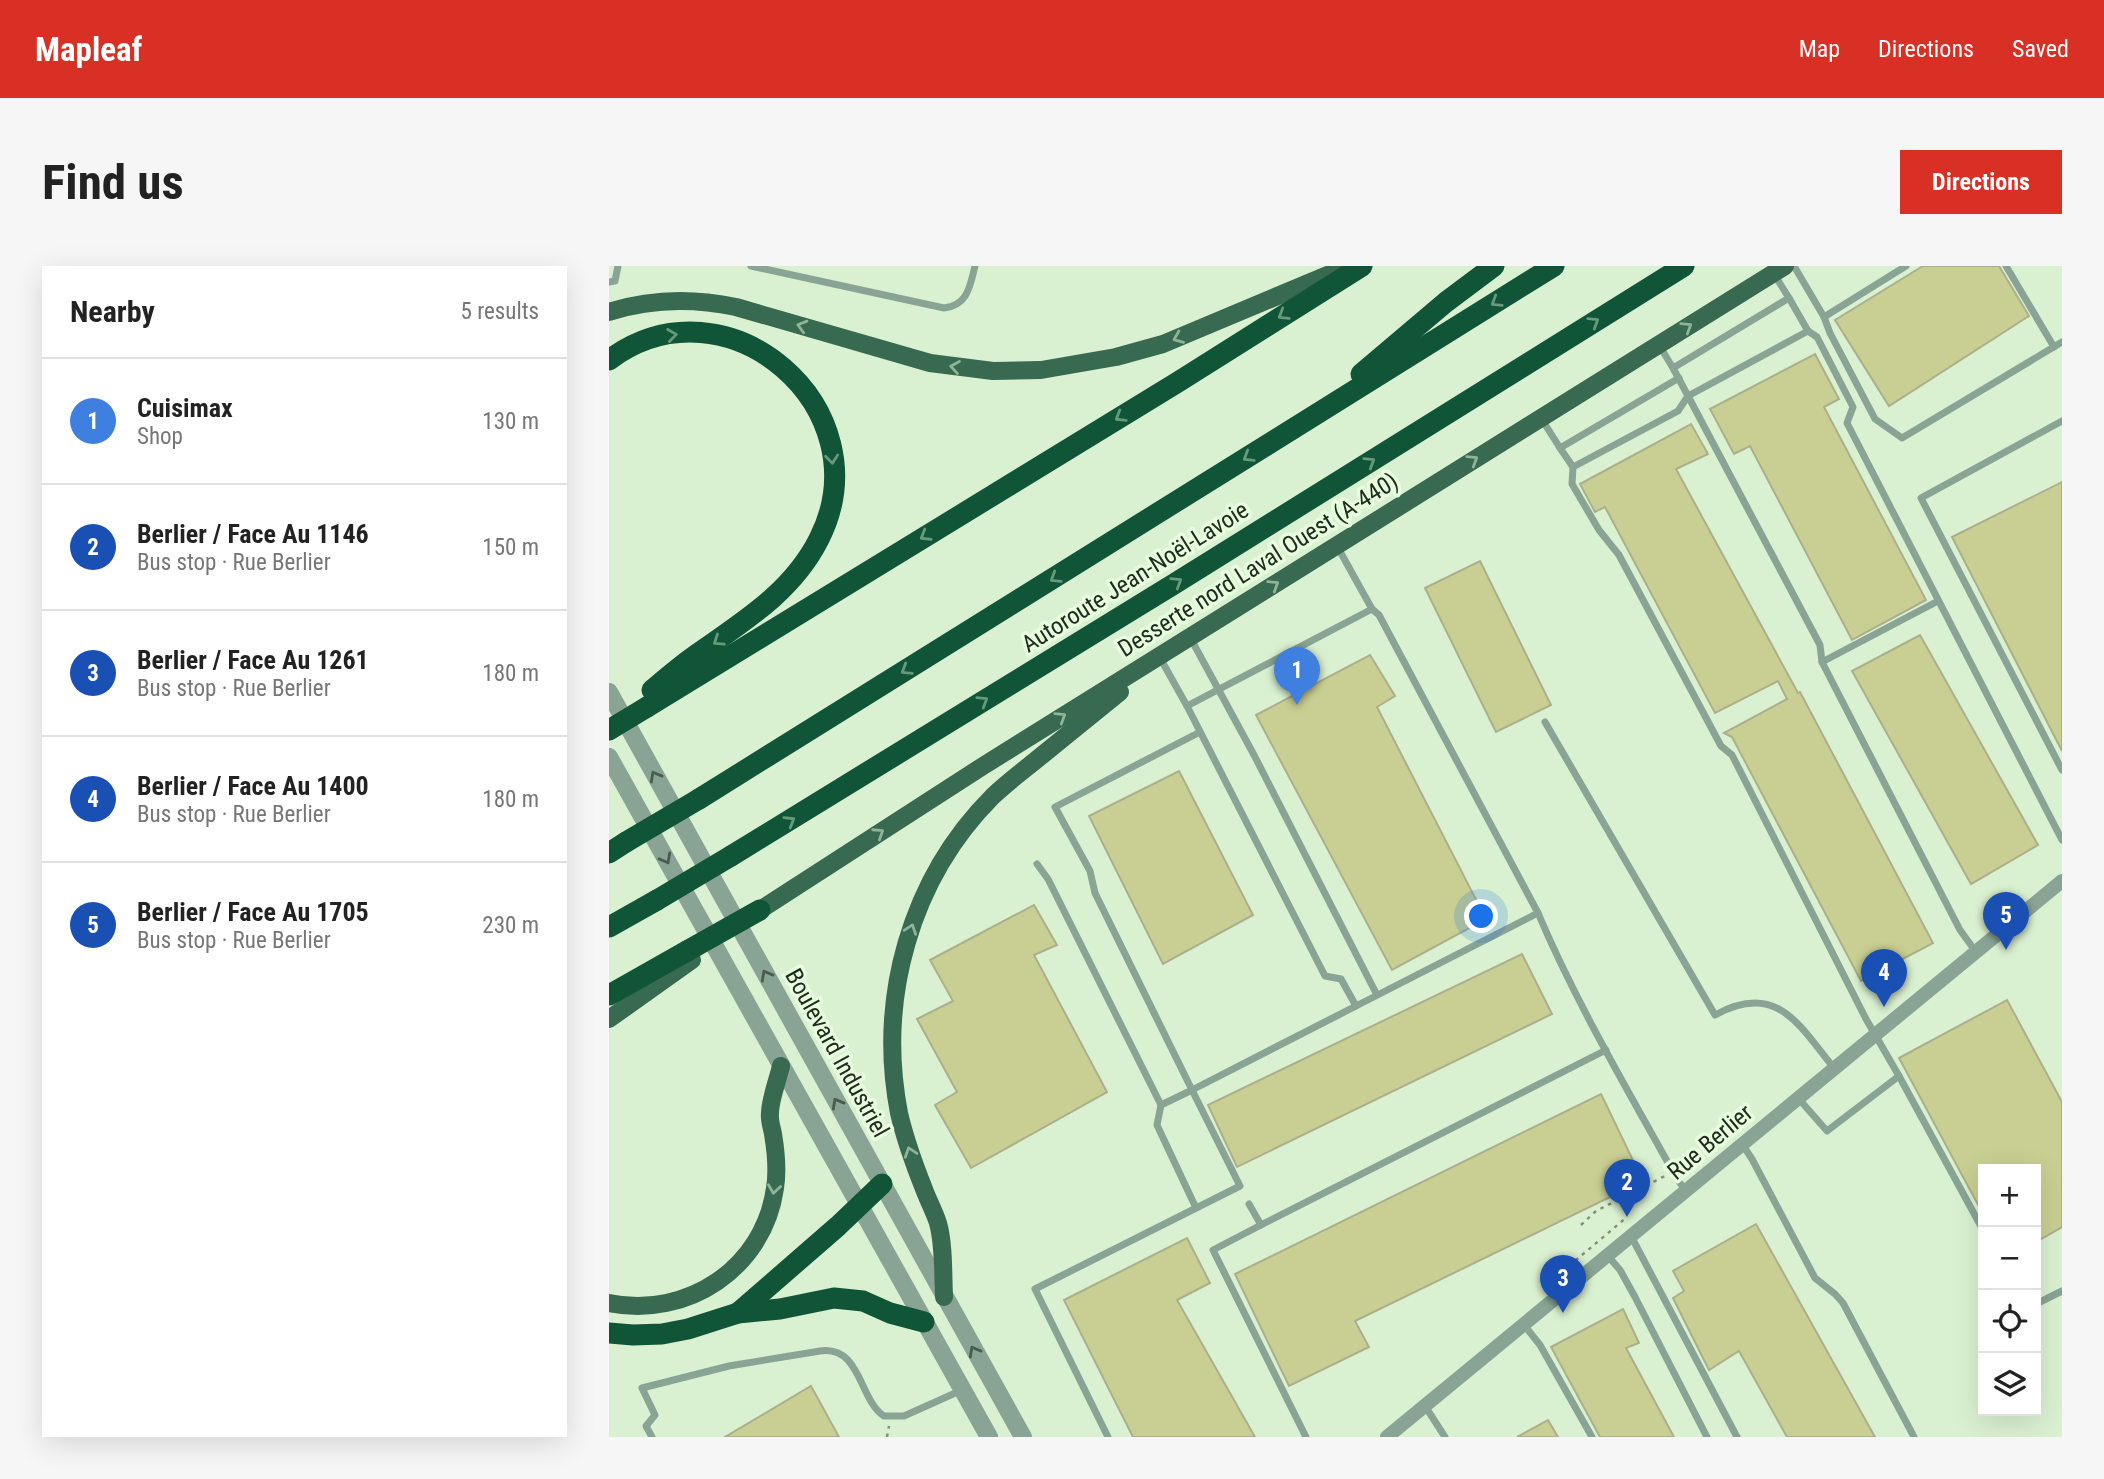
<!DOCTYPE html>
<meta charset="utf-8">
<style>
:root{--surface:#fff;--page:#f6f6f6;--text:#222;--muted:#767676;--line:#e0e0e0;--accent:#d93025}
body{margin:0;font-family:"Roboto Condensed",sans-serif;background:var(--page);color:var(--text)}
.controls{position:absolute;right:21px;bottom:21px;display:grid;overflow:hidden;border-radius:0px;box-shadow:0 7px 28px #0002}
.controls button{width:63px;height:63px;display:grid;place-items:center;padding:0;border:0;border-bottom:2px solid var(--line);background:var(--surface);color:var(--text);font:35px sans-serif}
.you{position:absolute;left:873px;top:651px;width:24px;height:24px;margin:-18px;border:5px solid #fff;border-radius:50%;background:#1a73e8;box-shadow:0 0 0 10px #1a73e833}
.badge{display:grid;place-items:center;width:46px;height:46px;border-radius:50%;background:var(--accent);color:#fff;font-size:23px;font-weight:700}
.pin{position:absolute;translate:-50% -58px;filter:drop-shadow(0 2px 4px #0008)}
.pin::after{content:'';position:absolute;top:37px;width:24px;height:21px;background:inherit;clip-path:polygon(0 0,100% 0,50% 100%)}
.list{margin:0;padding:0;list-style:none}
h2{display:flex;justify-content:space-between;align-items:center;height:91px;margin:0;padding:0 28px;font-size:30px}
h2 small{font-size:23px;font-weight:400;color:var(--muted)}
.list li{display:grid;grid-template-columns:46px 1fr auto;gap:21px;align-items:center;box-sizing:border-box;height:126px;padding:0 28px;border-top:2px solid var(--line)}
.list b{display:block;font-size:26px;white-space:nowrap}
.list p{margin:0;font-size:23px;white-space:nowrap;color:var(--muted)}
.list em{font-size:23px;font-style:normal;color:var(--muted)}
.icon{flex:none;width:38px;height:38px;fill:none;stroke:currentColor;stroke-width:2;stroke-linecap:round;stroke-linejoin:round}
.map{position:relative;flex:none;width:1453px;height:1171px;overflow:hidden;border-radius:0px}
header{display:flex;align-items:center;gap:42px;box-sizing:border-box;height:98px;padding:0 35px;background:var(--accent);color:#fff}
header strong{font-size:33px}
nav{display:flex;gap:38px;margin-inline-start:auto;font-size:24px}
.intro{display:flex;align-items:center;justify-content:space-between;box-sizing:border-box;height:168px;padding:0 42px}
h1{margin:0;font-size:49px}
.button{padding:18px 32px;border-radius:0px;background:var(--accent);color:#fff;font-size:24px;font-weight:700}
main{display:flex;gap:42px;padding:0 42px}
aside{flex:1;background:var(--surface);border-radius:0px;box-shadow:0 7px 28px #0002}
.map>svg:first-child{display:block}
.building{fill:#c9cf92;stroke:#abaf8b;stroke-width:2}
.lines{fill:none;stroke-linecap:round;stroke-linejoin:round}
.path{stroke:#80907a;stroke-width:2.5;stroke-dasharray:3.5 5;stroke-linecap:butt}
.service{stroke:#89a495;stroke-width:7}
.minor{stroke:#89a495;stroke-width:14}
.tertiary{stroke:#89a495;stroke-width:18}
.primary{stroke:#376a51;stroke-width:18}
.motorway{stroke:#115539;stroke-width:21}
.motorway-bridge{stroke:#115539;stroke-width:21}
.oneway{stroke:#67997b}
.oneway2{stroke:#8fb498}
.oneway3{stroke:#4b5b4e}
.labels{text-anchor:middle;dominant-baseline:central;stroke-width:7;stroke-linejoin:round;paint-order:stroke}
.street-label{font-size:24px;fill:#222b1f;stroke:#e7fede}
</style>
<header>
<strong>Mapleaf</strong>
<nav><a>Map</a><a>Directions</a><a>Saved</a></nav>
</header>
<div class="intro"><h1>Find us</h1><a class="button">Directions</a></div>
<main>
<aside>
<h2>Nearby<small>5 results</small></h2>
<ul class="list">
<li><span class="badge" style="background:#3f7fe0">1</span><div><b>Cuisimax</b><p>Shop</p></div><em>130 m</em></li>
<li><span class="badge" style="background:#1a4fb4">2</span><div><b>Berlier / Face Au 1146</b><p>Bus stop · Rue Berlier</p></div><em>150 m</em></li>
<li><span class="badge" style="background:#1a4fb4">3</span><div><b>Berlier / Face Au 1261</b><p>Bus stop · Rue Berlier</p></div><em>180 m</em></li>
<li><span class="badge" style="background:#1a4fb4">4</span><div><b>Berlier / Face Au 1400</b><p>Bus stop · Rue Berlier</p></div><em>180 m</em></li>
<li><span class="badge" style="background:#1a4fb4">5</span><div><b>Berlier / Face Au 1705</b><p>Bus stop · Rue Berlier</p></div><em>230 m</em></li>
</ul>
</aside>
<div class="map">
<svg width="1453" height="1171" viewBox="0 0 1453 1171">
<rect width="100%" height="100%" fill="#daf1d1"/>
<g class="building">
<polygon points="1314,0 1390,0 1420,50 1280,140 1226,54"/>
<polygon points="1206,88 1230,133 1215,141 1317,334 1243,374 1141,180 1125,188 1101,143"/>
<polygon points="1082,158 1099,188 1067,203 1189,427 1191,426 1324,677 1252,715 1123,471 1115,467 1178,433 1169,415 1106,447 996,241 986,246 971,218"/>
<polygon points="1453,216 1453,485 1343,271"/>
<polygon points="871,295 942,439 887,466 816,322"/>
<polygon points="1311,369 1429,579 1362,618 1243,405"/>
<polygon points="761,389 786,430 768,441 877,653 783,704 647,449"/>
<polygon points="570,505 644,649 554,698 480,550"/>
<polygon points="425,639 448,679 425,689 498,826 362,902 326,839 348,826 308,753 344,735 321,694"/>
<polygon points="913,688 943,748 628,901 599,839"/>
<polygon points="1398,734 1453,836 1453,961 1427,976 1427,903 1374,903 1374,948 1290,792"/>
<polygon points="992,828 1034,915 746,1055 760,1081 680,1120 626,1008"/>
<polygon points="1147,958 1266,1171 1178,1171 1130,1085 1100,1104 1064,1032 1075,1025 1064,1005"/>
<polygon points="578,972 601,1017 568,1034 646,1171 524,1171 455,1034"/>
<polygon points="1014,1043 1030,1077 1017,1082 1065,1171 991,1171 942,1081"/>
<polygon points="202,1120 230,1171 116,1171"/>
<polygon points="939,1154 949,1171 908,1171"/>
</g>
<g class="lines">
<g class="path">
<polyline points="972,959 987,945 1056,910"/>
<polyline points="934,1022 1018,951"/>
<polyline points="278,1171 280,1160"/>
</g>
<g class="service">
<path d="M142 0 335 42C359 39 361 20 366 0"/>
<polyline points="1185,0 1215,51 1297,0"/>
<polyline points="1397,0 1445,81"/>
<polyline points="0,16 6,15 9,0"/>
<polyline points="1215,51 1221,67 1266,153 1293,172 1453,76"/>
<polyline points="1199,65 1208,71 1244,141 1238,157 1453,574"/>
<polyline points="1050,79 1064,102 1180,32 1165,8"/>
<polyline points="1064,102 1079,130 1199,65 1180,32"/>
<polyline points="932,152 951,182 1070,112"/>
<polyline points="1453,155 1312,232 1453,504"/>
<polyline points="951,182 964,201 1069,145 1079,130 1211,379 1213,396 1351,664 1367,686"/>
<polyline points="964,201 963,218 990,264 1010,289 1112,480 1123,489 1257,753 1290,810 1218,865 1189,832"/>
<polyline points="582,373 645,489 768,729"/>
<polyline points="550,390 578,440 763,343 728,280"/>
<polyline points="1213,396 1329,335"/>
<polyline points="578,440 716,710 732,713 747,740 929,647 770,349 763,343"/>
<path d="M936 456 1106 749C1168 715 1190 759 1225 802"/>
<polyline points="428,598 439,613 552,839 583,824 486,627 481,605 446,541 591,466"/>
<path d="M929 647C968 739 1020 826 1068 913L1077 925"/>
<polyline points="1290,810 1374,964"/>
<polyline points="552,839 548,859 587,942"/>
<polyline points="1133,878 1143,893 1206,1012 1226,1028 1234,1037 1305,1171"/>
<polyline points="640,938 652,959 997,784"/>
<polyline points="652,959 604,984 697,1171"/>
<polyline points="1022,970 1128,1171"/>
<polyline points="999,990 1011,1004 1026,1031 1098,1171"/>
<polyline points="1427,1038 1453,1025"/>
<polyline points="915,1059 931,1079 983,1171"/>
<polyline points="816,1140 836,1171"/>
<path d="M43 1171 37 1160 46 1149 33 1122 120 1100 211 1085C252 1079 250 1134 275 1150H295L353 1124"/>
<polyline points="499,1171 426,1023 631,920 583,824 747,740"/>
</g>
<polyline class="minor" points="778,1171 1453,615"/>
<g class="tertiary">
<polyline points="0,426 414,1171"/>
<polyline points="0,491 380,1171"/>
</g>
<g class="primary">
<path d="M0 46C43 32 84 32 127 41L321 97 384 105 432 104 507 91 554 78 740 0"/>
<polyline points="151,644 374,500 1176,0"/>
<polyline points="0,753 83,694"/>
<path d="M335 1031C334 1009 335 978 329 957 325 945 319 934 315 923 305 898 296 873 290 847 268 733 301 613 384 530 401 514 419 501 437 486 462 466 486 446 511 426"/>
<path d="M0 1037C78 1053 155 1002 166 922 169 904 167 886 164 868 163 862 160 854 161 847 161 834 169 813 172 800"/>
</g>
<g class="motorway">
<path d="M0 94C118 6 276 143 210 273 183 327 132 357 84 391 70 401 56 413 43 424"/>
<polyline points="752,108 837,36 885,0"/>
<polyline points="38,441 569,116 753,0"/>
<polyline points="90,533 945,0"/>
<polyline points="0,587 17,576"/>
<polyline points="122,590 565,318 1075,0"/>
<polyline points="0,661 48,634"/>
<polyline points="0,729 78,685"/>
<polyline points="129,1047 229,960 273,918"/>
<polyline points="0,1067 24,1069 53,1068 79,1063 129,1047 171,1043 225,1032 254,1035 281,1047 315,1056"/>
</g>
<g class="motorway-bridge">
<polyline points="0,464 38,441"/>
<polyline points="17,576 90,533"/>
<polyline points="48,634 122,590"/>
<polyline points="78,685 151,644"/>
</g>
</g>
<defs><path id="oneway-chevron" d="M-2-3.5L2.5 0L-2 3.5" fill="none" stroke-width="1.6" stroke-linecap="round" stroke-linejoin="round" transform="scale(1.75)"/></defs>
<g class="oneway">
<use href="#oneway-chevron" transform="translate(887 36) rotate(148)"/>
<use href="#oneway-chevron" transform="translate(674 49) rotate(148)"/>
<use href="#oneway-chevron" transform="translate(985 56) rotate(-32)"/>
<use href="#oneway-chevron" transform="translate(63 69) rotate(-8)"/>
<use href="#oneway-chevron" transform="translate(511 151) rotate(149)"/>
<use href="#oneway-chevron" transform="translate(639 191) rotate(148)"/>
<use href="#oneway-chevron" transform="translate(223 193) rotate(84)"/>
<use href="#oneway-chevron" transform="translate(761 196) rotate(-32)"/>
<use href="#oneway-chevron" transform="translate(316 270) rotate(149)"/>
<use href="#oneway-chevron" transform="translate(446 312) rotate(148)"/>
<use href="#oneway-chevron" transform="translate(568 316) rotate(-32)"/>
<use href="#oneway-chevron" transform="translate(109 375) rotate(146)"/>
<use href="#oneway-chevron" transform="translate(297 404) rotate(148)"/>
<use href="#oneway-chevron" transform="translate(374 435) rotate(-32)"/>
<use href="#oneway-chevron" transform="translate(181 555) rotate(-31)"/>
</g>
<g class="oneway2">
<use href="#oneway-chevron" transform="translate(193 60) rotate(-164)"/>
<use href="#oneway-chevron" transform="translate(1078 61) rotate(-32)"/>
<use href="#oneway-chevron" transform="translate(569 72) rotate(158)"/>
<use href="#oneway-chevron" transform="translate(346 101) rotate(-171)"/>
<use href="#oneway-chevron" transform="translate(864 194) rotate(-32)"/>
<use href="#oneway-chevron" transform="translate(665 319) rotate(-32)"/>
<use href="#oneway-chevron" transform="translate(452 451) rotate(-32)"/>
<use href="#oneway-chevron" transform="translate(270 567) rotate(-33)"/>
<use href="#oneway-chevron" transform="translate(302 663) rotate(-71)"/>
<use href="#oneway-chevron" transform="translate(301 886) rotate(-108)"/>
<use href="#oneway-chevron" transform="translate(165 923) rotate(98)"/>
</g>
<g class="oneway3">
<use href="#oneway-chevron" transform="translate(46 510) rotate(-119)"/>
<use href="#oneway-chevron" transform="translate(57 593) rotate(61)"/>
<use href="#oneway-chevron" transform="translate(157 709) rotate(-119)"/>
<use href="#oneway-chevron" transform="translate(228 837) rotate(-119)"/>
<use href="#oneway-chevron" transform="translate(365 1085) rotate(-119)"/>
</g>
<g class="labels">
<g class="street-label">
<text transform="translate(649 299) rotate(-32)">Desserte nord Laval Ouest (A-440)</text>
<text transform="translate(526 311) rotate(-32)">Autoroute Jean-Noël-Lavoie</text>
<text transform="translate(228 787) rotate(61)">Boulevard Industriel</text>
<text transform="translate(1101 876) rotate(-40)">Rue Berlier</text>
</g>
</g>
</svg>
<div class="controls">
<button>+</button>
<button>−</button>
<button><svg class="icon" aria-label="locate" viewBox="0 0 24 24"><circle cx="12" cy="12" r="6"/><path d="M12 2v4M12 18v4M2 12h4M18 12h4"/></svg></button>
<button><svg class="icon" aria-label="layers" viewBox="0 0 24 24"><path d="M12 4l9 5-9 5-9-5zM3 14l9 5 9-5"/></svg></button>
</div>
<div class="you"></div>
<div class="pin badge" style="left:688px;top:439px;background:#3f7fe0">1</div>
<div class="pin badge" style="left:1018px;top:951px;background:#1a4fb4">2</div>
<div class="pin badge" style="left:954px;top:1047px;background:#1a4fb4">3</div>
<div class="pin badge" style="left:1275px;top:741px;background:#1a4fb4">4</div>
<div class="pin badge" style="left:1397px;top:684px;background:#1a4fb4">5</div>
</div>
</main>
